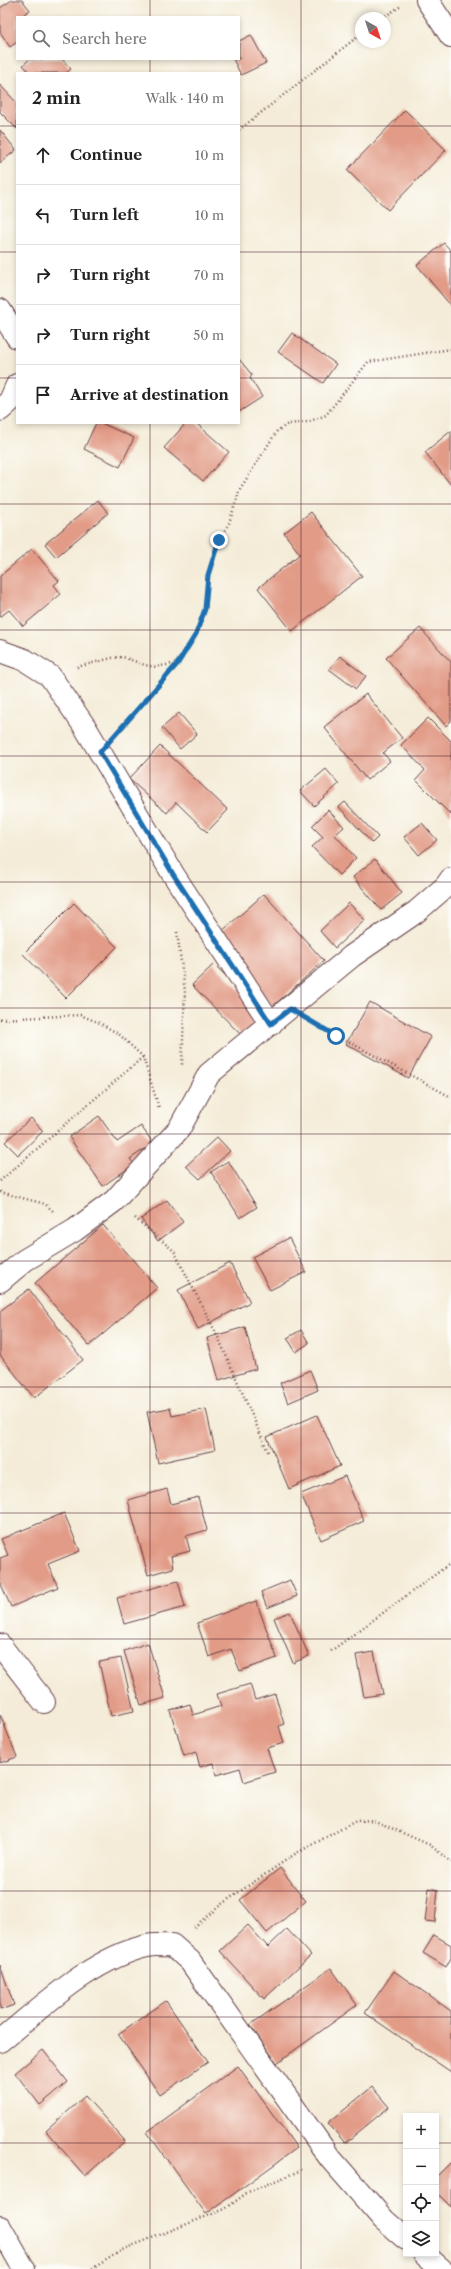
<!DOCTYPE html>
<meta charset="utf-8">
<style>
:root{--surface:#fff;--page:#f2f2f2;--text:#222;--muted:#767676;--line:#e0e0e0}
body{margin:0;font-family:"Libre Caslon Text",serif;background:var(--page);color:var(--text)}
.controls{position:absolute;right:12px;bottom:12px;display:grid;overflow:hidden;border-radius:0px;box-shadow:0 2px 6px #0003}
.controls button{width:36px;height:36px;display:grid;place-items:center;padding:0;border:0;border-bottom:1px solid var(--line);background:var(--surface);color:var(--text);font:20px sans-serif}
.compass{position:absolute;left:355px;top:12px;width:36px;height:36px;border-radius:50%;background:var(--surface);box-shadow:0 2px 6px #0003;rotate:141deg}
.stop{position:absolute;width:12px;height:12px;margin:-9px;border:3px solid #1f6fb2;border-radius:50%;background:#fff}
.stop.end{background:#1f6fb2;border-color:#fff;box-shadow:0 1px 4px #0008}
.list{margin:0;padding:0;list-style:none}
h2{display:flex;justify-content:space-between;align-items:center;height:52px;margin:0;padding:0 16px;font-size:17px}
h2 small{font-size:13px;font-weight:400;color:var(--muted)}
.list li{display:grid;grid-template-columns:26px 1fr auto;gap:12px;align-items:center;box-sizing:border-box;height:60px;padding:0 16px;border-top:1px solid var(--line)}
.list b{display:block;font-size:15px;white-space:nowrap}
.list em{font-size:13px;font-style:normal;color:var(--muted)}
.icon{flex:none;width:22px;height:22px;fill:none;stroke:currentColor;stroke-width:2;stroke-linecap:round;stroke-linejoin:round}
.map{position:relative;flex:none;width:451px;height:2269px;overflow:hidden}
.search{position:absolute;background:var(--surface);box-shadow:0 2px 6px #0003;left:16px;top:16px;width:224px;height:44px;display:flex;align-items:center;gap:10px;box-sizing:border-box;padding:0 14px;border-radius:0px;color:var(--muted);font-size:15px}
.panel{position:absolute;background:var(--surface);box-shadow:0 2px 6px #0003;left:16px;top:72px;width:224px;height:352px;border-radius:0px}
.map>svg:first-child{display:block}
.building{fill:#e29b87}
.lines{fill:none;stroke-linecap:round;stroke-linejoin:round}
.street-casing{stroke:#643e45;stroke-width:24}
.path{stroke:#643e45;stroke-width:2.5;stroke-dasharray:1 3;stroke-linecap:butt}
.street{stroke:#fff;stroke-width:22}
.route{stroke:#1f6fb2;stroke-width:5}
.grid{fill:none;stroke:#4a1f2b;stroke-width:1;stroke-opacity:0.55}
</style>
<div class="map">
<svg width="451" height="2269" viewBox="0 0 451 2269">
<rect width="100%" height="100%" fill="#fdfcf7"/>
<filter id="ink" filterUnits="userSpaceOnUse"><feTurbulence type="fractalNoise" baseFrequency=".025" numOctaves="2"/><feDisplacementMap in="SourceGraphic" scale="8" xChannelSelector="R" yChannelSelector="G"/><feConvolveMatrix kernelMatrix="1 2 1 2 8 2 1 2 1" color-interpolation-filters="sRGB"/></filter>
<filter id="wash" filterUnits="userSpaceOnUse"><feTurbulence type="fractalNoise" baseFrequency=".012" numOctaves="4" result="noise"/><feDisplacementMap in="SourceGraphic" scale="16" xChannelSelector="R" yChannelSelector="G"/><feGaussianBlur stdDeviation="0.9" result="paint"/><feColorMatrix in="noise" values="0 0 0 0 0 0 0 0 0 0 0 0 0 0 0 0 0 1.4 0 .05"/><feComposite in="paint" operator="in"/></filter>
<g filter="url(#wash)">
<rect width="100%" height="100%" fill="#f4ecd8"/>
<g id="blocks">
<g class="building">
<polygon points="12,0 22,0 30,10 24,14 26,17 17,17 17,42 10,47 0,32 0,8"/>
<polygon points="251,35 266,63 241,75 233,59 239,59 239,41"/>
<polygon points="30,59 62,59 71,69 66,73 30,73 23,65"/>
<polygon points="0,85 17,103 17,129 0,112"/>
<polygon points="405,110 446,150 388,210 347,170"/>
<polygon points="0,130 16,150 0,163"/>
<polygon points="444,243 451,251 451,306 417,265"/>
<polygon points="292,333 336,364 323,383 278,352"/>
<polygon points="239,359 252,375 250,378 262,397 239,412"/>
<polygon points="96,423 101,423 134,438 120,467 84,449"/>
<polygon points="186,423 196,423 229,452 203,481 164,448"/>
<polygon points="451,431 451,485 425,452"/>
<polygon points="98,500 108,513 56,557 45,544"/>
<polygon points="311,512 362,576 292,631 258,588 300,554 284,533"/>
<polygon points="32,549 59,581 54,585 61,594 23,626 9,610 0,617 0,576"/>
<polygon points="420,628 451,662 451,721 446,726 386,658"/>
<polygon points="340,656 366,676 356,689 329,669"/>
<polygon points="366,694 402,738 383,753 390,761 367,780 324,727"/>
<polygon points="179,713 197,734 180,749 162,728"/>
<polygon points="428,718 451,741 451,815 416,780 425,770 401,745"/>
<polygon points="160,746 228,810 207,832 176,802 167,813 129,779"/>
<polygon points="326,769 339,784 314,806 300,791"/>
<polygon points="345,802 378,837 372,843 339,807"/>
<polygon points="328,810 344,827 335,835 356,858 339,875 312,847 323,837 312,826"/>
<polygon points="422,823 437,840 419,855 404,837"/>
<polygon points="375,859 402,893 381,910 353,877"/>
<polygon points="264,894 324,961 272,1007 212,940"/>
<polygon points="74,903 117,947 66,998 23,954"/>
<polygon points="349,903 365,920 335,948 320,931"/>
<polygon points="214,964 269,1020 247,1041 192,985"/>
<polygon points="370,1002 431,1037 408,1078 346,1044"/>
<polygon points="99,1116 117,1142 141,1126 153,1143 130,1159 134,1164 103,1186 69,1137"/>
<polygon points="31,1118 43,1131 18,1155 5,1142"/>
<polygon points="217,1137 230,1151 200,1179 186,1166"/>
<polygon points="228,1161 257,1207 240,1218 211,1172"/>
<polygon points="167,1200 183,1222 158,1241 141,1219"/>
<polygon points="103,1225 157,1288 89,1346 35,1283"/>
<polygon points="289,1238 306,1272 270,1290 252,1257"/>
<polygon points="230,1263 250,1302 198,1329 178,1290"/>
<polygon points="29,1289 83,1360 34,1398 0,1355 0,1311"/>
<polygon points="245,1327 256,1369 219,1380 207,1338"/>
<polygon points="301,1330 309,1343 296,1352 287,1338"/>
<polygon points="310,1370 318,1390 288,1403 280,1383"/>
<polygon points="170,1408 172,1416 206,1409 215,1450 158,1463 147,1412"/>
<polygon points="317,1415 340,1466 289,1489 267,1437"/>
<polygon points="345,1476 364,1521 321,1540 301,1494"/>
<polygon points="167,1489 171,1504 198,1497 207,1530 186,1536 190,1551 171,1556 173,1568 148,1575 128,1500"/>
<polygon points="64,1513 80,1551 48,1564 58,1587 11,1607 0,1582 0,1558 8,1555 1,1539"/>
<polygon points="290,1580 297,1596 267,1608 261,1592"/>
<polygon points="178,1581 185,1607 124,1624 117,1598"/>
<polygon points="256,1601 277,1658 240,1671 231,1649 209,1657 197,1623"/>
<polygon points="290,1612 309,1656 293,1663 274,1618"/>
<polygon points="148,1643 165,1698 141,1705 124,1651"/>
<polygon points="374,1652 383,1694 364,1697 356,1655"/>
<polygon points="121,1658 134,1711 111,1716 99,1662"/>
<polygon points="250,1684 255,1700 275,1694 284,1724 279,1726 284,1743 267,1748 275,1772 244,1782 240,1768 216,1775 213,1763 200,1767 196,1752 184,1756 170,1710 190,1704 193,1715 221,1706 217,1694"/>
<polygon points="0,1714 17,1757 0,1763"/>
<polygon points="280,1868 306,1901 267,1933 240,1900"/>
<polygon points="429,1888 438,1890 435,1922 425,1921"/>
<polygon points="248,1925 268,1947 287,1929 311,1955 264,1999 220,1951"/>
<polygon points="434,1935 451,1945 451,1958 446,1967 423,1953"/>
<polygon points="0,1965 14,2005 0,2010"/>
<polygon points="331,1968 357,2005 277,2063 250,2025"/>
<polygon points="394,1971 451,2011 451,2072 365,2013"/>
<polygon points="166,2001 208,2062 160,2095 118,2034"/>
<polygon points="43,2050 68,2082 40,2105 15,2073"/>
<polygon points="238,2066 297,2148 206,2214 147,2132"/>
<polygon points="372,2087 389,2107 345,2143 328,2123"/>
<polygon points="85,2096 125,2141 85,2176 46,2131"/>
<polygon points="451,2162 451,2207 436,2192 436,2177"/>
</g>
</g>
</g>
<g filter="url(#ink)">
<use href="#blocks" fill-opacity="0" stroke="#643e45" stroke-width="1"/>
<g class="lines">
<g class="street-casing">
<g id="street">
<polyline points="427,0 451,36"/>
<polyline points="0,310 17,337"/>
<polyline points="0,410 10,401 17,385"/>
<polyline points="0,651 25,660 50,676 85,727 173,874 271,1024"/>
<polyline points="0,1281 25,1260 75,1230 114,1201 179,1129 209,1074 352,956 416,912 446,886 451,879"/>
<polyline points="0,1645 44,1702"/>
<path d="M0 2041C43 2006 93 1958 147 1946 155 1944 164 1946 172 1945L190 1961 330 2158 384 2220 406 2239"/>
<polyline points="0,2227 24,2269"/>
<polyline points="424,2254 441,2269"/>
</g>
</g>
<g class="path">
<polyline points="382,18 401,6"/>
<polyline points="239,130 361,34"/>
<polyline points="77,667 112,658 123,657 145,665 156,667 177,663"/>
<polyline points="119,730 178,663 196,634 205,609 208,575 219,540 229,523 240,489 277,431 288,424 308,422 326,415 368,362 451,349"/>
<polyline points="177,932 185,991 182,1065"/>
<polyline points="0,1019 80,1015 100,1023 120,1035 143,1057 159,1108"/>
<polyline points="314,1023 451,1097"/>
<polyline points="0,1181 143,1057"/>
<polyline points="0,1192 45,1204 53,1211"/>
<polyline points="135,1218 174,1251 218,1337 269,1454"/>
<polyline points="331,1651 451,1563"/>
<polyline points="194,1927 223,1903 295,1854 356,1821 373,1820 430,1845 451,1862"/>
<polyline points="92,2269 124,2249 225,2209 248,2192 304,2169"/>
</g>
<use href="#street" class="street"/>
</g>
</g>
<g class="lines" filter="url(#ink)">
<polyline class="route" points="219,540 208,575 205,609 196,634 178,663 100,752 173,874 271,1024 290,1009 336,1036"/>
</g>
<path class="grid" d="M150 0V17M301 0V2269M150 59V73M0 126H17M239 126H451M0 252H17M239 252H451M0 378H17M239 378H451M150 423V2269M0 504H451M0 630H451M0 756H451M0 882H451M0 1008H451M0 1134H451M0 1261H451M0 1387H451M0 1513H451M0 1639H451M0 1765H451M0 1891H451M0 2017H451M0 2143H406M436 2143H451"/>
</svg>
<div class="controls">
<button>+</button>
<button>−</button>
<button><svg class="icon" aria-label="locate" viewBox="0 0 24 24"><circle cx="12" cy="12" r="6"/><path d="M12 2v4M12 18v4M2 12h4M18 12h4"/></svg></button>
<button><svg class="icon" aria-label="layers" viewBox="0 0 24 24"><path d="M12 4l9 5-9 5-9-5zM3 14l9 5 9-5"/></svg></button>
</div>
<svg class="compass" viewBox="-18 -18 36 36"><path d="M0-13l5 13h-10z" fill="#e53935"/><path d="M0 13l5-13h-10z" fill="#767676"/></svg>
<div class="stop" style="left:336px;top:1036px"></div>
<div class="stop end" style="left:219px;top:540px"></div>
<div class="search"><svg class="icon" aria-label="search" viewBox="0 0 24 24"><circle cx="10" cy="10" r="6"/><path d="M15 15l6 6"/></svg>Search here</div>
<section class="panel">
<h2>2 min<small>Walk · 140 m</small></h2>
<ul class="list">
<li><svg class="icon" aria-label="ahead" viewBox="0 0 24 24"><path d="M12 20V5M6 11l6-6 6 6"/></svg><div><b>Continue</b></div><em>10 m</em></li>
<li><svg class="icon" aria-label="left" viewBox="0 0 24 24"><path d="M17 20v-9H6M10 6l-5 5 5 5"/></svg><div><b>Turn left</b></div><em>10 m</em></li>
<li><svg class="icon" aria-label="right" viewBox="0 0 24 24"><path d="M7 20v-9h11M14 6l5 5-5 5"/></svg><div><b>Turn right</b></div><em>70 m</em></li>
<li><svg class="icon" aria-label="right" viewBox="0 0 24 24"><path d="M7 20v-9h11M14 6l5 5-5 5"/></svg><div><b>Turn right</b></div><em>50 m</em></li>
<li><svg class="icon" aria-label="arrive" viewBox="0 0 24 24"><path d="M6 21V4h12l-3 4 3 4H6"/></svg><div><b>Arrive at destination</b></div></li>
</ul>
</section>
</div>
